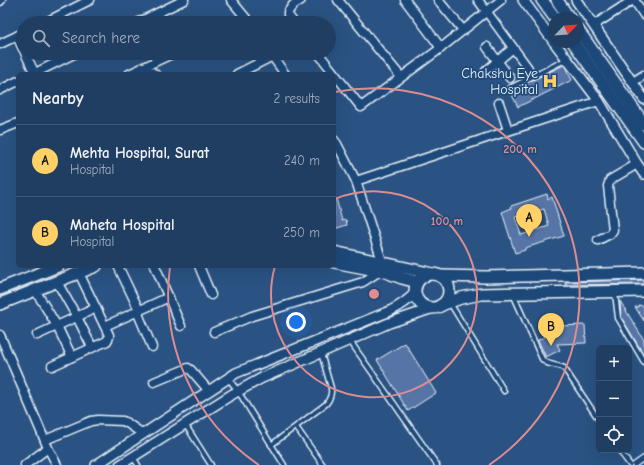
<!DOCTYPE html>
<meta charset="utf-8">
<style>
:root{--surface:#203e62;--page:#2d496b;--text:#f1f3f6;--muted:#a2aebe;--line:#3d5777;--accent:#ffd166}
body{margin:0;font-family:"Comic Neue",sans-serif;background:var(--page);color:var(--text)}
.controls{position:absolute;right:12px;bottom:12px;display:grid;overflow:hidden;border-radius:6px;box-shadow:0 4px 16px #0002}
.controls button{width:36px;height:36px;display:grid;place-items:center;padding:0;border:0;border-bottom:1px solid var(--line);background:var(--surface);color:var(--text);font:20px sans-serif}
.compass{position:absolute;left:548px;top:12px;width:36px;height:36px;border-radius:50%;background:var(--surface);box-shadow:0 4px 16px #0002;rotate:65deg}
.you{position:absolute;left:296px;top:322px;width:14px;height:14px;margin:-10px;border:3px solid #fff;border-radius:50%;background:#1a73e8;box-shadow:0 0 0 6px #1a73e833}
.badge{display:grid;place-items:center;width:26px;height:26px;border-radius:50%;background:var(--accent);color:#111;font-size:13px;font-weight:700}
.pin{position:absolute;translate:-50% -33px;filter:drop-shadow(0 1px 2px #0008)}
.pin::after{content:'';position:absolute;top:21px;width:14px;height:12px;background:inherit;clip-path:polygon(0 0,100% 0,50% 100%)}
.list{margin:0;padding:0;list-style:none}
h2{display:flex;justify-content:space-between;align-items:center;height:52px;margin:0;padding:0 16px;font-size:17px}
h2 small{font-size:13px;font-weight:400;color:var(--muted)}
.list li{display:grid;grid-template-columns:26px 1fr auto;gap:12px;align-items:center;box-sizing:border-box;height:72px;padding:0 16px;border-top:1px solid var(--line)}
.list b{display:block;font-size:15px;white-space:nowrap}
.list p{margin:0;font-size:13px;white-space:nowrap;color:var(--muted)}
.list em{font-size:13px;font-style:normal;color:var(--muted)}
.icon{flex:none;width:22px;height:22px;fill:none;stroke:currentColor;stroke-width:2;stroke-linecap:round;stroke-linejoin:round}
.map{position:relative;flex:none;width:644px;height:465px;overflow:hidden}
.search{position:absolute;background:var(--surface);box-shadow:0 4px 16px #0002;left:16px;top:16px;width:320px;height:44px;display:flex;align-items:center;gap:10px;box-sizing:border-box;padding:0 14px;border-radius:22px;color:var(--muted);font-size:15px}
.panel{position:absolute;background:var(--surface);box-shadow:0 4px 16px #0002;left:16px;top:72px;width:320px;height:196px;border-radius:6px}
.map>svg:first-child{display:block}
.building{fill:#5775a6;stroke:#e8f1f8;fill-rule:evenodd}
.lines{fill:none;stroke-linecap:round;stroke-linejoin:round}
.service-casing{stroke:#e8f1f8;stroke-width:7}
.minor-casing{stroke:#e8f1f8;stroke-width:11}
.tertiary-casing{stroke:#e8f1f8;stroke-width:12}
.secondary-casing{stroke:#e8f1f8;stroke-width:14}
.service{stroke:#1f4a7a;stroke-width:4}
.minor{stroke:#1f4a7a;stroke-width:8}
.tertiary{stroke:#1f4a7a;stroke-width:9}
.secondary{stroke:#1f4a7a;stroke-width:11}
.ring{fill:none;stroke:#df8c90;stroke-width:2}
.labels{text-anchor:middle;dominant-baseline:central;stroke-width:3.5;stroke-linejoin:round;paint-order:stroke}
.poi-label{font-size:14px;fill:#e8f1f8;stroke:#1f4a7a;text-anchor:end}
.centre{fill:#df8c90;stroke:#1f4a7a;stroke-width:2}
.ring-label{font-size:12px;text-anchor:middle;font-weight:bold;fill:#df8c90;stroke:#1f4a7a;stroke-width:3.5;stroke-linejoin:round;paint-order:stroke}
</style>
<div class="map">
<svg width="644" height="465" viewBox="0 0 644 465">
<rect width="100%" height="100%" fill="#2a5383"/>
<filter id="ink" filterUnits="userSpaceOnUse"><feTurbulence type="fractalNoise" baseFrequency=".025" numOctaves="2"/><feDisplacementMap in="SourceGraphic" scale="8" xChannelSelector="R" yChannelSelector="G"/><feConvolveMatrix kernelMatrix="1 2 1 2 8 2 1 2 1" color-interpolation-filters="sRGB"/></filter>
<g filter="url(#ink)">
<g class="building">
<polygon points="564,65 572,80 518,107 510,91"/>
<path d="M547 194 548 199 552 197 564 236 525 248V250L515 253 502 212 512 208 511 206ZM544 209 549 226 521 235 515 217Z"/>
<polygon points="336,198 342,221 346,220 347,225 334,229 334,199"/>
<polygon points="644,280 644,284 565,285 565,282"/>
<polygon points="620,301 644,340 644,355 621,317"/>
<polygon points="638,305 644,306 644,321 635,307 638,307"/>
<polygon points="585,325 586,343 557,344 560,350 546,357 538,340 559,330 559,326"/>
<polygon points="405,343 436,393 408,411 377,360"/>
</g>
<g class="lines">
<g class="service-casing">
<g id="service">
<polyline points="510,88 567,59"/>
<polyline points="615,293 618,318 644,362"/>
<path d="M513 294 542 359C547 366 557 364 564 368L599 420"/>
<polyline points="450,303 504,391"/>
<polyline points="350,341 437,465"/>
<polyline points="228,378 238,391 284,465"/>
<polyline points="185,424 211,465"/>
<polyline points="296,427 323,465"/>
<path d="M271 445 326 404C330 399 332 395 331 388L321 353"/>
<polyline points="619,450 630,465"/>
<polyline points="133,457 138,465"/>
<polyline points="634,465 644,458"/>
</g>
</g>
<g class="minor-casing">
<g id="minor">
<polyline points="231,0 250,23"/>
<polyline points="338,0 401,77"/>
<polyline points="405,0 441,48"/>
<polyline points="438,0 463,30"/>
<polyline points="478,0 528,68"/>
<polyline points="634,0 644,15"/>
<polyline points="0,1 1,0"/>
<polyline points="44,23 90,0"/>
<polyline points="137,23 184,0"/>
<polyline points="237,23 246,19"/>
<polyline points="294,23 288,15 288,12 293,5 301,0"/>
<polyline points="594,25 633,0"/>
<polyline points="17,36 23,49"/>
<polyline points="0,44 23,33"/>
<polyline points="487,47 510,78"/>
<polyline points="25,53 35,74"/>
<polyline points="270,53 285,74"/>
<polyline points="318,53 361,107 441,48 501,0"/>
<polyline points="143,67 155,74"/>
<polyline points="486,71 513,48"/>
<polyline points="33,74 76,53"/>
<polyline points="129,74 174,53"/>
<polyline points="237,74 273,56"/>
<polyline points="633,82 644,75"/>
<polyline points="0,90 18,81"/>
<polyline points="499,103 508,130"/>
<polyline points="0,130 18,123"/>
<polyline points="334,140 337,144 356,181 384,267"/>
<polyline points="356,181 599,101"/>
<polyline points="598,240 610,234 613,230 608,186 610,180 637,164"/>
<polyline points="118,266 139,310"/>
<polyline points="155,266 181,326"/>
<polyline points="199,266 211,295"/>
<polyline points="57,282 77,317 92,347"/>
<polyline points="35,290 57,326 72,357"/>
<polyline points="137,311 152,347"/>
<polyline points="105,326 169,297"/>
<polyline points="214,332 252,316 363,282 380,271"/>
<polyline points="0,335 48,448 57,465"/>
<polyline points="37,335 96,308"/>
<polyline points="52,366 107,341 109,337 109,335 79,273"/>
<polyline points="154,382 188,368 191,370 209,391"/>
<polyline points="45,440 91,421 98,420 123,421 127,423 143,434"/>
<polyline points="25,465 48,448"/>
</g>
</g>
<g class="tertiary-casing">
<g id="tertiary">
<polyline points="523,0 554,42"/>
<polyline points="576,0 644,99"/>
<polyline points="554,42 599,101 637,164 644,174"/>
<path d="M96 465 236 373 390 311C400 306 408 301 415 293"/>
<polyline points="120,465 231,395 262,378 389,323 436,307"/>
</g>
</g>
<g class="secondary-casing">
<g id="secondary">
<polyline points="542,0 555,18"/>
<polyline points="557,0 569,18"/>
<polyline points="578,30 644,124"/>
<polyline points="573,42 644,142"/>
<polyline points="334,252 433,274"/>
<polyline points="334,262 386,272 402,278 417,282"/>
<circle cx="432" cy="291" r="17"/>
<polyline points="440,276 486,277 644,273"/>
<polyline points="0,289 58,266"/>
<polyline points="0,304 96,266"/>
<polyline points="441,305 461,298 481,294 644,291"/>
</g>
</g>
<use href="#service" class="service"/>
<use href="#minor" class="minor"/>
<use href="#tertiary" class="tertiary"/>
<use href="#secondary" class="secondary"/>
</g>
</g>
<g class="ring">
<path d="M335 199A103 103 0 1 1 275 266"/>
<path d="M259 465A206 206 0 0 1 170 267M335 92A206 206 0 0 1 489 465"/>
</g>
<defs>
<g id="hospital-bare" transform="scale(1.2)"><path d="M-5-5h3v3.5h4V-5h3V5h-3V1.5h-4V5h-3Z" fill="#ffd166" stroke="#1f4a7a" stroke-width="2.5" paint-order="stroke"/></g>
</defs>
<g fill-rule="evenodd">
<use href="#hospital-bare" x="550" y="81"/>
</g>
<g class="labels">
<g class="poi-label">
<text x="538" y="73">Chakshu Eye<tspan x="538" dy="16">Hospital</tspan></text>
</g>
</g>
<circle cx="374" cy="294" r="6" class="centre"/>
<g class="ring-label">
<text x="520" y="153">200 m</text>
<text x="447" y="225">100 m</text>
</g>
</svg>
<div class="controls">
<button>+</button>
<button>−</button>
<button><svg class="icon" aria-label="locate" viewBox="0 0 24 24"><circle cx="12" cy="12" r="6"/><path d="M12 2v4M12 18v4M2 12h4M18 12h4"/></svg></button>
</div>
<svg class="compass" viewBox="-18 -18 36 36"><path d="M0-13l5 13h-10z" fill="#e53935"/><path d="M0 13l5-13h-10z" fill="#a2aebe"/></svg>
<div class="you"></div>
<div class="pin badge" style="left:529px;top:237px">A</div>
<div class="pin badge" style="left:551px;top:346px">B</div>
<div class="search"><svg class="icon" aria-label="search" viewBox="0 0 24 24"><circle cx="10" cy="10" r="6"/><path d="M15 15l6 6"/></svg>Search here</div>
<section class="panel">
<h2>Nearby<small>2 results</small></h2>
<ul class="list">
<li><span class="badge">A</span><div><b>Mehta Hospital, Surat</b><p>Hospital</p></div><em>240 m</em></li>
<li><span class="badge">B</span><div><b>Maheta Hospital</b><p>Hospital</p></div><em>250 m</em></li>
</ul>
</section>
</div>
